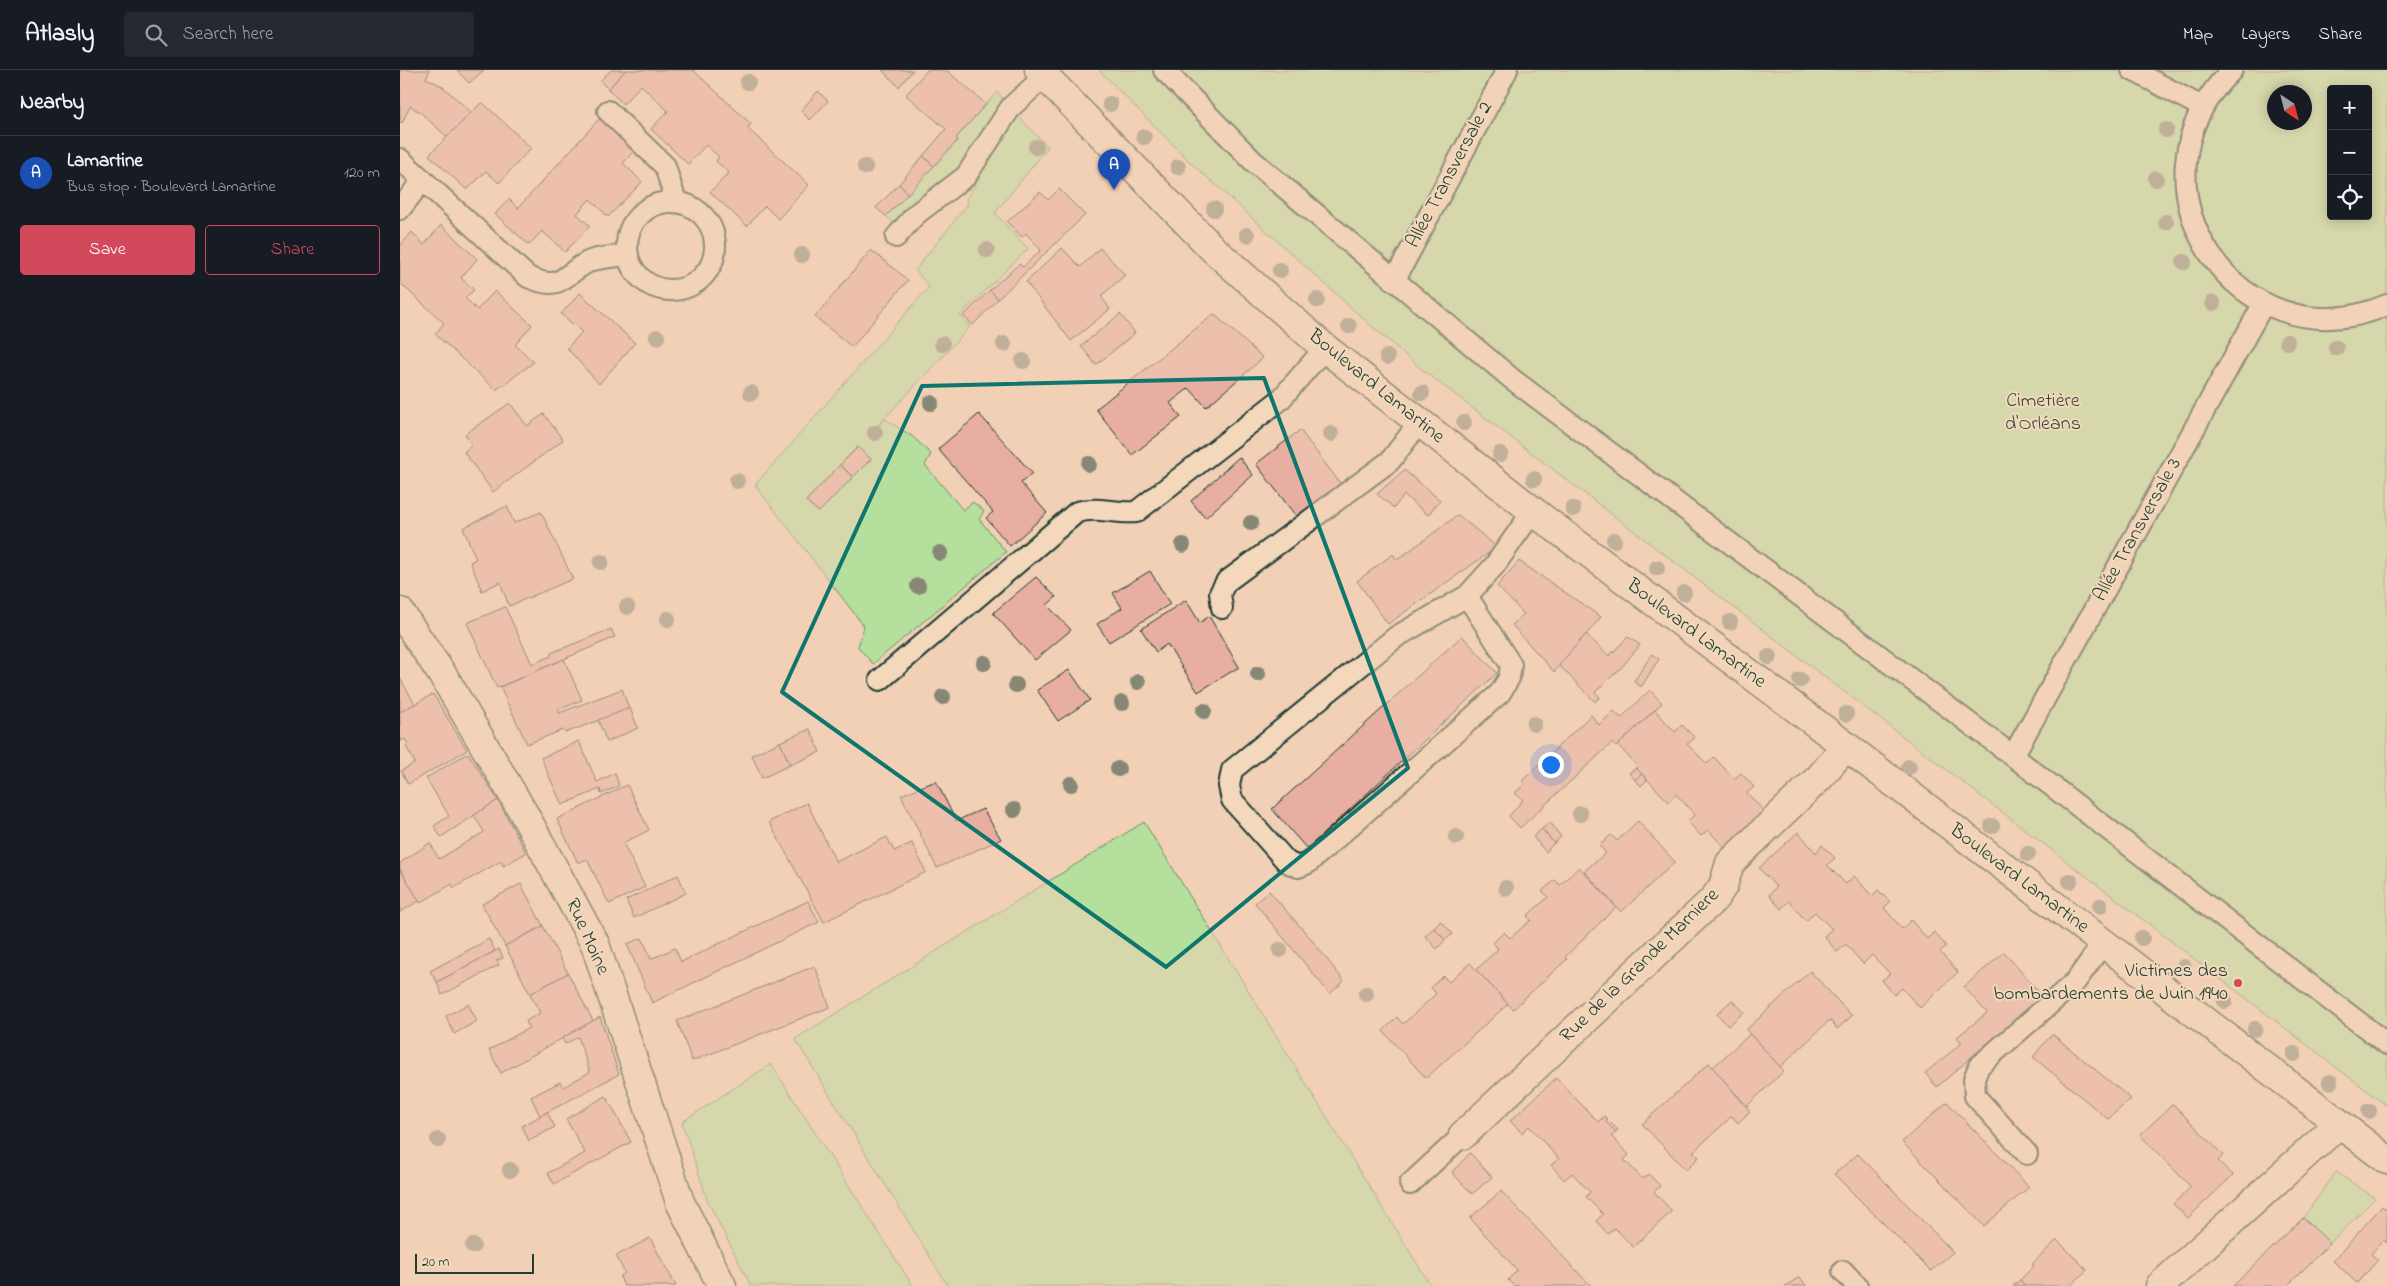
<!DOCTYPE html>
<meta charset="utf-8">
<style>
:root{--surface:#171b24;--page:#242831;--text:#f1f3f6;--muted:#9ea1a6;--line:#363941;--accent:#d1495b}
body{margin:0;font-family:"Indie Flower",sans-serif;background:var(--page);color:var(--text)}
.controls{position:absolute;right:15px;top:15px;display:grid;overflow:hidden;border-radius:5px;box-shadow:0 2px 12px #0003}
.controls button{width:45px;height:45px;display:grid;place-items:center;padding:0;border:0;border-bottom:1px solid var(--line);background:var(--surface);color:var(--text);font:25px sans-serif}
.compass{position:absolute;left:1867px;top:15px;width:45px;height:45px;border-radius:50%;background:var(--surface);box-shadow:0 2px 12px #0003;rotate:145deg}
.scale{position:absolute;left:15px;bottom:12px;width:119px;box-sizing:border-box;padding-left:5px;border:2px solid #1f3d34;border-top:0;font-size:14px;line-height:18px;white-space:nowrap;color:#1f3d34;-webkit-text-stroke:4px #f4d8bb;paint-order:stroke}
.you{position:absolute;left:1150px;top:694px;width:18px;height:18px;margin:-12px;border:4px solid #fff;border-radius:50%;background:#1a73e8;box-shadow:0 0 0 8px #1a73e833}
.badge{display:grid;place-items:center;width:32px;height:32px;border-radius:50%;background:var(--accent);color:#fff;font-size:16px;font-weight:700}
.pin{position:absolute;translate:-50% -41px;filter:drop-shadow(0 1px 2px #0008)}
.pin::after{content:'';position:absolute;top:26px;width:18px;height:15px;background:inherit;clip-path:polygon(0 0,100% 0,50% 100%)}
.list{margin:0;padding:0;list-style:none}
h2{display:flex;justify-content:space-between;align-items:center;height:65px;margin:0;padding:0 20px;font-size:21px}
h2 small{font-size:16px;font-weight:400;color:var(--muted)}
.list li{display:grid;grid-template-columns:32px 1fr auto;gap:15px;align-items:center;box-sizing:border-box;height:75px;padding:0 20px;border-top:1px solid var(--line)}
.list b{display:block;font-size:19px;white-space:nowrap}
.list p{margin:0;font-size:16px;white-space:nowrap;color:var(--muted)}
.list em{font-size:16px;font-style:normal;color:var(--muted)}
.actions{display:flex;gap:10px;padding:15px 20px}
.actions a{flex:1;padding:11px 0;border:1px solid var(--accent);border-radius:5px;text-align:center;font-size:18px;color:var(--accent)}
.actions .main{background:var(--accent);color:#fff}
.icon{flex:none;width:28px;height:28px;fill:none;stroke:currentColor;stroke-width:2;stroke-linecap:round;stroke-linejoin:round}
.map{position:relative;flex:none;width:1987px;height:1216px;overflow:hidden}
header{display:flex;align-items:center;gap:30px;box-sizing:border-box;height:70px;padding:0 25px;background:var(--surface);border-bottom:1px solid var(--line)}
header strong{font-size:24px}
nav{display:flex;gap:28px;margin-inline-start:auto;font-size:18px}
.search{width:350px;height:45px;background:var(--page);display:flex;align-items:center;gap:12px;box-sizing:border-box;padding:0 18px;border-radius:5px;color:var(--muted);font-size:19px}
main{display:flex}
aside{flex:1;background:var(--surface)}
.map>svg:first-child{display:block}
.green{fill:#b5df9c;stroke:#6a8e68;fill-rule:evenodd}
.building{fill:#e7aea1;stroke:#1f3d34}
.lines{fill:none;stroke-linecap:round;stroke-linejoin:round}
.lane-casing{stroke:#1f3d34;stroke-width:24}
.street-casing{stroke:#1f3d34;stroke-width:31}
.secondary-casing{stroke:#1f3d34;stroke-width:31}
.lane{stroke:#f4d8bb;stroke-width:20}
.street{stroke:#f4d8bb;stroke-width:28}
.secondary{stroke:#f4d8bb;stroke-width:28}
.tree{fill:#868874}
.marked{fill:none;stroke:#0f766e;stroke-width:4;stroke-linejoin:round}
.poi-dot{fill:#d1495b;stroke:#f4d8bb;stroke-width:2}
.labels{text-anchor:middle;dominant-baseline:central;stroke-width:4;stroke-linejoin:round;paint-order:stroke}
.street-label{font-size:20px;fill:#1f3d34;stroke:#f4d8bb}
.park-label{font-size:20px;fill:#2e4d3e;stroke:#f4d8bb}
.poi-label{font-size:20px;fill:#1f3d34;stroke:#f4d8bb;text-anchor:end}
</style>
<header>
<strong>Atlasly</strong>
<div class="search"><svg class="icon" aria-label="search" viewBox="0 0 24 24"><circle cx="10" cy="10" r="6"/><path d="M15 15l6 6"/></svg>Search here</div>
<nav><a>Map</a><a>Layers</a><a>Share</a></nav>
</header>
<main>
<aside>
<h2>Nearby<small></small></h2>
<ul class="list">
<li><span class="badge" style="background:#1a4fb4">A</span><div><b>Lamartine</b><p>Bus stop · Boulevard Lamartine</p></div><em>120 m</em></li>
</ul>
<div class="actions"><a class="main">Save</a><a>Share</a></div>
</aside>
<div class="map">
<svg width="1987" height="1216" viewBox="0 0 1987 1216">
<rect width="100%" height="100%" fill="#f1d0b6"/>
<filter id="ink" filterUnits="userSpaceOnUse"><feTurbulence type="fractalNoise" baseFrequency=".02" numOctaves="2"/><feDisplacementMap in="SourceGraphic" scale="10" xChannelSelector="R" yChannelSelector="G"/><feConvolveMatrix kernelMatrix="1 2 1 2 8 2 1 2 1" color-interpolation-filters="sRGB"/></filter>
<g filter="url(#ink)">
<g class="green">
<path d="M699 0H1987V1036L1024 301 968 253 790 92ZM1931 19H1968V146H1931ZM1874 22H1904V52H1874Z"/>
<polygon points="597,22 606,32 554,104 496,155 486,146 558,70 556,68"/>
<path d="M616 44 648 77 595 143 628 179 560 245 570 257 468 366 485 349 512 366 531 384 525 395 563 440 573 432 584 441 579 449 606 482 473 594 458 577 464 556 355 415 529 217 515 200 568 134 566 130ZM457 377 471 389 418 442 406 431Z"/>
<polygon points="744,752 1031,1216 548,1216 395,969"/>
<polygon points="371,994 513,1216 351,1216 308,1132 282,1052"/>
<polygon points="1936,1102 1975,1128 1930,1173 1903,1148"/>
</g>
<g class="building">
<polygon points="0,0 30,0 26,8 42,16 72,43 47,67 20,42 10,36 2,53 0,52"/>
<polygon points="57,0 84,0 69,13"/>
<polygon points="211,0 226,0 208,19 200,11"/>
<polygon points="226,0 293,0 351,54 347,58 409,115 378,149 365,136 347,156 310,122 329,103 316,91 319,87 306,75 288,94 251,59 268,41 241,15 223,34 208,19"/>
<polygon points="482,0 513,0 499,17"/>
<polygon points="527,0 546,0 586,34 556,68 558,70 534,96 523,86 546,59 506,25"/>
<polygon points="418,21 428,31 410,50 401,41"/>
<polygon points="82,32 131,78 99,113 86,101 67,120 29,85"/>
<polygon points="200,48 235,81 223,93 242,112 208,147 190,129 177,144 190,156 165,182 142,161 129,175 95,144 109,129 118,138"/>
<polygon points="523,86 534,96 508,124 499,114"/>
<polygon points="499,114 508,124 486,146 476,138"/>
<polygon points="659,119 685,145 598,229 590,220 619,194 623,197 641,180 626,163 622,167 607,152 640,122 648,130"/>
<polygon points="41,155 77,189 61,208 74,220 65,228 77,240 95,221 132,255 115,275 134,292 96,320 35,264 44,253 0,213 0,176 12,162 24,175"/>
<polygon points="662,178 680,197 700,178 725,205 701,226 710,239 671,271 626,212"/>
<polygon points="471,180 508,210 452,277 415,247"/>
<polygon points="590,220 598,229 573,255 563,246"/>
<polygon points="180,223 235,273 199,314 167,278 182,262 161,244"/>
<polygon points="720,244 735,263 696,295 681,276"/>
<polygon points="814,244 863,288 806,337 789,318 770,333 781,347 732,385 696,339"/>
<polygon points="110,333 127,356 144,344 163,370 93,422 64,382 72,375 65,364"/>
<polygon points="579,344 632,403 621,413 647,443 610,476 586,448 593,442 538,379"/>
<polygon points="900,360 943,417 899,450 856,394"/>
<polygon points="458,377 471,389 453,407 440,395"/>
<polygon points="839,387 853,405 805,448 791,431"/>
<polygon points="440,395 453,407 419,442 406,431"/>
<polygon points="1004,400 1040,430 1028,445 1004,425 994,438 977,424"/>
<polygon points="107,436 114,453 141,442 173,509 109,536 100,512 82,521 70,492 76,489 63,458"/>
<polygon points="1058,445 1097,477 988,554 957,511 993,484 997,490"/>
<polygon points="1119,491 1201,547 1154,602 1112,555 1124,544 1097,516"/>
<polygon points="750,501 770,534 709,572 697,554 722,538 713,523"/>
<polygon points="636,507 656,527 647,535 671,560 635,590 593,543"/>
<polygon points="786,530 800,553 809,546 839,597 798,622 767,574 756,582 741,559"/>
<polygon points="105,537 132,594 151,586 151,583 211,559 215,567 97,618 67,553"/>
<polygon points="1186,564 1209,586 1228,567 1240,575 1221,598 1195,622 1200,627 1195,632 1159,595"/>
<polygon points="1062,566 1097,603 907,779 872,739"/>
<polygon points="1252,584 1259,589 1241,617 1234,611"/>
<polygon points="164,589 182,630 158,640 159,643 222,619 229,639 165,663 163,660 127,674 100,617"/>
<polygon points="669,600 690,630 658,651 637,620"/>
<polygon points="0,608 15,634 0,642"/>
<polygon points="1250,620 1262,633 1216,677 1212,673 1120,758 1109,746 1123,730 1115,723 1125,714 1122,711 1191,645 1199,655 1214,641 1221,648"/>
<polygon points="33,624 67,680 8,714 1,701 15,693 6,676 8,674 5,669 0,672 0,642"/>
<polygon points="230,638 238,658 207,672 198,650"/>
<polygon points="1255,640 1275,662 1282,655 1295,668 1287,674 1307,694 1314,687 1334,709 1341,703 1354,717 1347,723 1366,743 1327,780 1308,760 1301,766 1287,751 1295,745 1276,724 1269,732 1236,698 1237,696 1218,675"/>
<polygon points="410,659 420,682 390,695 380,672"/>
<polygon points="179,671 197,712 215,703 219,716 201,724 200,719 162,735 141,688"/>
<polygon points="380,672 390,695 362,708 352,685"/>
<polygon points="68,683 98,730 41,767 34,756 49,746 26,708"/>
<polygon points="1236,698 1242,704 1235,710 1229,703"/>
<polygon points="1242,704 1247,710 1241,716 1235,710"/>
<polygon points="536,711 556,751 583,739 601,769 537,798 501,725"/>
<polygon points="227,715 249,760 223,773 245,817 209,834 187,789 178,793 157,749"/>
<polygon points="98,730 126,783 103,796 101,791 54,818 52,814 20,833 0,799 0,793 30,773 39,789 84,762 74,745"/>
<polygon points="407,733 436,792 487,767 494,781 512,773 526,802 424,852 369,752"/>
<polygon points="1238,751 1275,792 1221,842 1184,801 1206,783 1199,776 1211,765 1217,771"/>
<polygon points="1150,752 1161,767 1154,773 1142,759"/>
<polygon points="1142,759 1154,773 1146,782 1133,767"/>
<polygon points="1398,762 1416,783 1422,775 1435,788 1427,795 1446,814 1454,806 1472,826 1478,820 1490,832 1484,838 1502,859 1511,850 1527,869 1534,862 1546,876 1540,882 1558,902 1520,938 1502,918 1494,925 1482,910 1490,904 1472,885 1463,894 1446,874 1437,882 1424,866 1432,859 1415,842 1406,851 1389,831 1381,839 1369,825 1376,817 1359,798"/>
<polygon points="1179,797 1216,837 1165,887 1167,889 1113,939 1076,900 1098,879 1093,873 1104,862 1110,868 1131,850 1127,846 1148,827 1142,821 1155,810 1160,815"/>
<polygon points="0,799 19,831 0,842"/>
<polygon points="278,805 286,823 234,848 226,830"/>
<polygon points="121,814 143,856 105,876 82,834"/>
<polygon points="869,821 911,869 944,911 930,924 855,833"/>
<polygon points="408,831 419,852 252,933 227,874 242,868 251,889 275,878 281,892"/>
<polygon points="1041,851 1053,864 1045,870 1034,858"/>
<polygon points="143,856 168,903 130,924 105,876"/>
<polygon points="1034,858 1045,870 1037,879 1025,866"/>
<polygon points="89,869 95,881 37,912 30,901"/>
<polygon points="99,879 103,888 97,890 99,895 42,925 37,912"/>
<polygon points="1604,882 1642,926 1537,1017 1525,1003 1562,973 1557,967 1587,943 1564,917"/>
<polygon points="1070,893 1108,934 1026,1008 983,961 997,947 1003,954 1036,924 1031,917 1043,906 1049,912"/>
<polygon points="415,896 430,937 292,991 277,951"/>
<polygon points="1410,901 1452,946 1437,959 1430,950 1380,997 1346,960"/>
<polygon points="168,903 193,951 101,1003 89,980 129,958 126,951 140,943 130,924"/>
<polygon points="1332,930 1344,942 1328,956 1317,944"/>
<polygon points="68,934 77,951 54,964 46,946"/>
<polygon points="200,947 219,1004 140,1046 131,1027 160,1012 163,1017 190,1002 178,967 165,974 162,968"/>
<polygon points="1350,964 1384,1001 1347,1036 1312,998"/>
<polygon points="1652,964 1731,1029 1708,1049 1633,987"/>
<polygon points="1309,993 1350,1041 1338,1053 1332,1046 1293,1082 1299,1087 1286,1100 1242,1054"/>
<polygon points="1156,1008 1198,1052 1202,1048 1216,1062 1211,1066 1229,1085 1224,1090 1243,1109 1249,1104 1260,1116 1254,1122 1272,1141 1233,1177 1215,1158 1208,1164 1196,1151 1203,1144 1186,1127 1190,1122 1172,1103 1164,1110 1151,1095 1159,1089 1129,1056 1122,1063 1110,1051"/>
<polygon points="206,1026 231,1072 154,1114 148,1103 185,1083 166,1049"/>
<polygon points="1547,1032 1629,1117 1584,1156 1502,1072"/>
<polygon points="1773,1034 1823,1085 1818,1091 1833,1105 1788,1148 1773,1134 1791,1117 1740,1065"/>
<polygon points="147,1042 155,1057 129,1071 122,1056"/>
<polygon points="1204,1046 1218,1060 1216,1062 1202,1048"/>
<polygon points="1070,1083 1092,1107 1072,1124 1052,1102"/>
<polygon points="1458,1084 1553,1182 1531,1201 1434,1104"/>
<polygon points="1101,1121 1191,1216 1114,1216 1108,1210 1117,1200 1070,1148"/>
<polygon points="1982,1136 1987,1140 1987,1173 1983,1170 1971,1184 1978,1190 1957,1213 1933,1191"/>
<polygon points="1903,1148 1930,1173 1887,1216 1833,1216"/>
<polygon points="250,1168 276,1216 224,1216 220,1207 225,1203 216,1186"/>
<polygon points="1657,1170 1687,1200 1670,1216 1625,1216 1620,1210 1634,1196 1632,1194"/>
<polygon points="1400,1207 1406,1216 1385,1216"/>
<polygon points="1620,1210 1625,1216 1613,1216"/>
</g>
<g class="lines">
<g class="lane-casing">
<g id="lane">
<polyline points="764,0 853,91 1112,309 1613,686 1987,974"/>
<polyline points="1732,0 1802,37"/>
<path d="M1832 0C1715 113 1838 299 1987 235"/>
<polyline points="208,41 265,96 276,132"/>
<path d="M0 89 128 207C162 222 161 206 188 192 198 187 216 187 227 185"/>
<circle cx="271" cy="176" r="44"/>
<polyline points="0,139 23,110"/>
<polyline points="496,167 515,145 566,106 611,37 645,6"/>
<polyline points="994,211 1107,0"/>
<polyline points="1067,526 1111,595 1109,608 1100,623 908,793 898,797 887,792 832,730 829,716 832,700 996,567 1067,526 1095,495 1133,441"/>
<polyline points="822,538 820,523 826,512 990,391 1019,353"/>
<path d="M480 610 677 442C697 436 715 444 736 442L880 330 925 278"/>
<polyline points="1613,686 1864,233"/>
<polyline points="1627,1084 1575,1026 1574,1009 1579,996 1676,911 1703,873"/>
<polyline points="1010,1114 1063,1065"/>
<polyline points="1443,1201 1457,1216"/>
</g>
</g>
<g class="street-casing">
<g id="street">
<polyline points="0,542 44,607 123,742 195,874 280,1132 322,1216"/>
<polyline points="1063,1065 1314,829 1323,816 1330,793 1420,707 1446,676"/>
<polyline points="1760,1216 1939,1054"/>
</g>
</g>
<g class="secondary-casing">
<polyline id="secondary" points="639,0 813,179 925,278 1133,441 1446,676 1987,1090"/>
</g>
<use href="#lane" class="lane"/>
<use href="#street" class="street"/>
<use href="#secondary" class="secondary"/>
</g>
<g class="tree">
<circle cx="348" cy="12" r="8"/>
<circle cx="710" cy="34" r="8"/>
<circle cx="1766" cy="60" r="8"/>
<circle cx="744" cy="67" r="8"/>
<circle cx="636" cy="77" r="8"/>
<circle cx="465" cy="97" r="8"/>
<circle cx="778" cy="97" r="8"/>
<circle cx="1756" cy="109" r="8"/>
<circle cx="814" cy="139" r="8"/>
<circle cx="1766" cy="152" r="8"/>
<circle cx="847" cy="165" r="8"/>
<circle cx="587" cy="180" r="8"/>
<circle cx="402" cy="185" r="8"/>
<circle cx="1784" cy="192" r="8"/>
<circle cx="880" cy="200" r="8"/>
<circle cx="917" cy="230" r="8"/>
<circle cx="1813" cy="233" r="8"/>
<circle cx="949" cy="256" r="8"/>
<circle cx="257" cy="267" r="8"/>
<circle cx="1887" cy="272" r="8"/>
<circle cx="542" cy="274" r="8"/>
<circle cx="604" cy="274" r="8"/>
<circle cx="1936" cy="278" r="8"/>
<circle cx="987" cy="287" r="8"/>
<circle cx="623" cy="291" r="8"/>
<circle cx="351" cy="323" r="8"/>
<circle cx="1022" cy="323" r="8"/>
<circle cx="531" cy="333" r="8"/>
<circle cx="1064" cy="353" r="8"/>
<circle cx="475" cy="363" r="8"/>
<circle cx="931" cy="364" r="8"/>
<circle cx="1100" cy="384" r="8"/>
<circle cx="689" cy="394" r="8"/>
<circle cx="1134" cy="409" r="8"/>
<circle cx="337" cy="411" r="8"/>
<circle cx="1173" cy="439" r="8"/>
<circle cx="851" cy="453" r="8"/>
<circle cx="1214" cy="470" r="8"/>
<circle cx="783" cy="475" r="8"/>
<circle cx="540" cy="483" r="8"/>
<circle cx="201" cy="492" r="8"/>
<circle cx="1257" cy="498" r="8"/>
<circle cx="518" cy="516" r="8"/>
<circle cx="1284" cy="523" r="8"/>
<circle cx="227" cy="537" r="8"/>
<circle cx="268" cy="549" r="8"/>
<circle cx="1330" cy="552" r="8"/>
<circle cx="1369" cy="587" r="8"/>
<circle cx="584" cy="593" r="8"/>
<circle cx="858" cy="604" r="8"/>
<circle cx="1400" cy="610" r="8"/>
<circle cx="738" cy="612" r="8"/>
<circle cx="616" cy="615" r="8"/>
<circle cx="543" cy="627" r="8"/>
<circle cx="722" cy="633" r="8"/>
<circle cx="804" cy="641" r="8"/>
<circle cx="1446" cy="644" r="8"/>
<circle cx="1134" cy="654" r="8"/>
<circle cx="1509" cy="697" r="8"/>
<circle cx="718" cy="699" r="8"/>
<circle cx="671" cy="714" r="8"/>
<circle cx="614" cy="740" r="8"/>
<circle cx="1180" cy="744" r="8"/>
<circle cx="1592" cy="756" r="8"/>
<circle cx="1056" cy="767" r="8"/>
<circle cx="1628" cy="784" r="8"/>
<circle cx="1670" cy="811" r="8"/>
<circle cx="1106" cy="818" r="8"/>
<circle cx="1700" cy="836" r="8"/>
<circle cx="1742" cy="868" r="8"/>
<circle cx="880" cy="880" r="8"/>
<circle cx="1784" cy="897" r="8"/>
<circle cx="966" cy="924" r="8"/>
<circle cx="1825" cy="931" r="8"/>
<circle cx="1855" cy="959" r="8"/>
<circle cx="1894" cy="984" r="8"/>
<circle cx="1930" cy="1012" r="8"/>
<circle cx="1969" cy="1041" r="8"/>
<circle cx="38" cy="1070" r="8"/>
<circle cx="110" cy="1100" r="8"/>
<circle cx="73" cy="1176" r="8"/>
</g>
</g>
<path d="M0 0H1987V1216H0ZM864 308 1008 698 766 897 382 622 522 316Z" fill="#f1d0b6" fill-opacity=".55" fill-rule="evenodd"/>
<path class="marked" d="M864 308 1008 698 766 897 382 622 522 316Z"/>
<circle class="poi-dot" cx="1838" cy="913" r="5"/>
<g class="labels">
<g class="street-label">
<text transform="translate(1050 105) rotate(-62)">Allée Transversale 2</text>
<text transform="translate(976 317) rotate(39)">Boulevard Lamartine</text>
<text transform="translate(1738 460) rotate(-61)">Allée Transversale 3</text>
<text transform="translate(1296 564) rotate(37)">Boulevard Lamartine</text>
<text transform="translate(1619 809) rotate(37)">Boulevard Lamartine</text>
<text transform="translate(187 867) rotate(66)">Rue Moine</text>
<text transform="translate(1240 896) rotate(-44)">Rue de la Grande Marniere</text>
</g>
<g class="park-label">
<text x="1643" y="331">Cimetière<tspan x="1643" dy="23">d'Orléans</tspan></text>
</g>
<g class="poi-label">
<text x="1828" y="901">Victimes des<tspan x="1828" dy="23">bombardements de Juin 1940</tspan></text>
</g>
</g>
</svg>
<div class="controls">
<button>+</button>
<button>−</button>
<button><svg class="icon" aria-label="locate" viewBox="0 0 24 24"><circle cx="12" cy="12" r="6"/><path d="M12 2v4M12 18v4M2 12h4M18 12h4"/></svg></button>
</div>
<svg class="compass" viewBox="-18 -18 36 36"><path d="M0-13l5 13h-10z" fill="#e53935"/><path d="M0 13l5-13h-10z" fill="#9ea1a6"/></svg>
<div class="scale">20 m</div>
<div class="you"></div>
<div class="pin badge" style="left:714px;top:120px;background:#1a4fb4">A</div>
</div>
</main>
